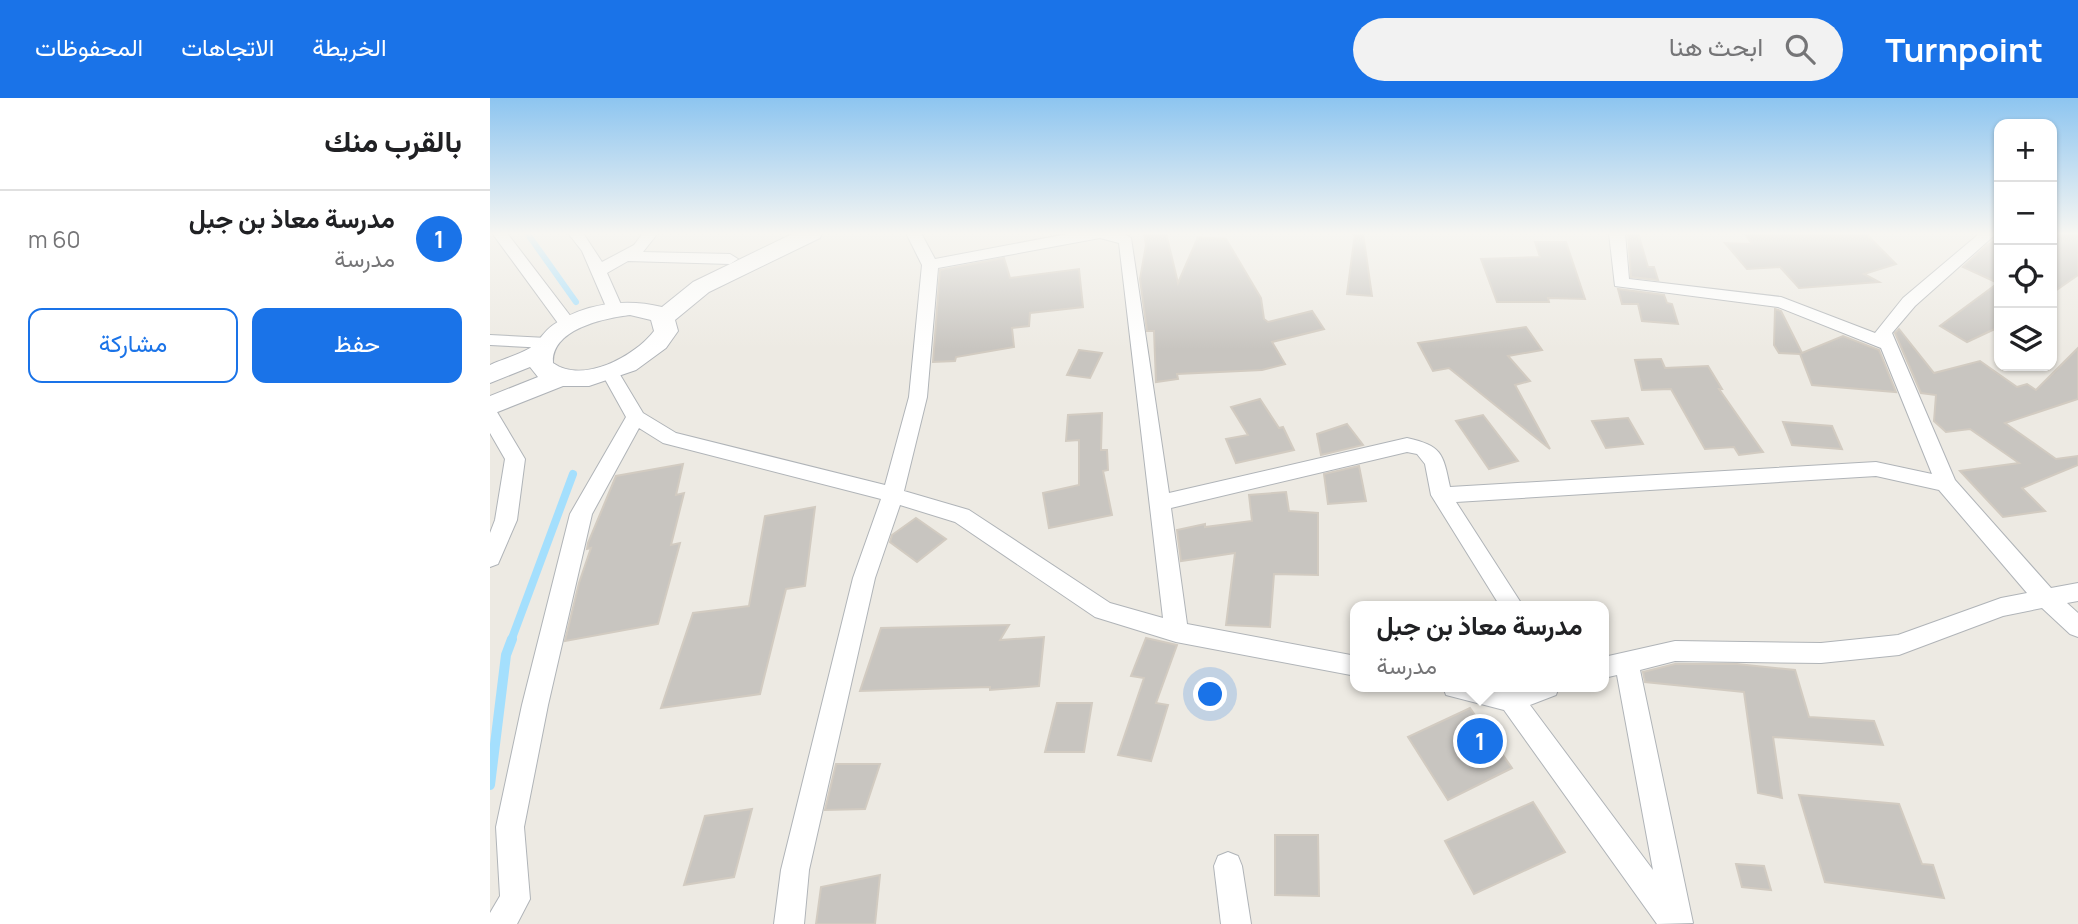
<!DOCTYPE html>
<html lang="ar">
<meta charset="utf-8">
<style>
:root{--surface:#fff;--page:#f2f2f2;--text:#202124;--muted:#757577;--line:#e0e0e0;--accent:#1a73e8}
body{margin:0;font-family:Manrope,Vazirmatn,sans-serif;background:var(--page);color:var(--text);direction:rtl}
.controls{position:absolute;right:21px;top:21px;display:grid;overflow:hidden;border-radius:14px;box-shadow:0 2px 5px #0004}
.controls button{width:63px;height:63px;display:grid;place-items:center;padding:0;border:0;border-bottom:2px solid var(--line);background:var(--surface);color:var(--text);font:35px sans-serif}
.you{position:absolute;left:721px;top:597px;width:24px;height:24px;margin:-18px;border:5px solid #fff;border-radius:50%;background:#1a73e8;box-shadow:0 0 0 10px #1a73e833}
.badge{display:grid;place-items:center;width:46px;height:46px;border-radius:50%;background:var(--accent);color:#fff;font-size:23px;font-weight:700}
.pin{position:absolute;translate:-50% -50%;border:4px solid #fff;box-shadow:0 2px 7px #0006}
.popup{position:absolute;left:860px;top:503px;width:259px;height:91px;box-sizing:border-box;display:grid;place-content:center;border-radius:14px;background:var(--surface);filter:drop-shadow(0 2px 5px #0005);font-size:23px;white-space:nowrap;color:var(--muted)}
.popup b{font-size:26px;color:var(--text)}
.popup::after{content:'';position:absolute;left:50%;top:100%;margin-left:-14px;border:14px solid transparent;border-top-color:var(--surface)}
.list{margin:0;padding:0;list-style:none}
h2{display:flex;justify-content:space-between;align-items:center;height:91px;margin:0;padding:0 28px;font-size:30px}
h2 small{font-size:23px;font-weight:400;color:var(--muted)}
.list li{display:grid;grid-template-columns:46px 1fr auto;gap:21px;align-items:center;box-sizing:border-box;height:98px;padding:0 28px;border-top:2px solid var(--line)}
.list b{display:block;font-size:26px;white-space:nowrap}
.list p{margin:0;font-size:23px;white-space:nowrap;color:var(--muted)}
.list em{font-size:23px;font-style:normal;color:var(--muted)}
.actions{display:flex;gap:14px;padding:21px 28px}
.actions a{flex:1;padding:16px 0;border:2px solid var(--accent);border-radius:14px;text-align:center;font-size:24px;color:var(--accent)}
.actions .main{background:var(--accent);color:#fff}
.icon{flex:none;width:38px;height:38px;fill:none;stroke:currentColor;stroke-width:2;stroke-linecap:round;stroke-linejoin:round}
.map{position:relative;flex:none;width:1588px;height:826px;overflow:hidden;direction:ltr}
header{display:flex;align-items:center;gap:42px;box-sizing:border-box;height:98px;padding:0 35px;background:var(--accent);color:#fff}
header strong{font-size:33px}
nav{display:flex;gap:38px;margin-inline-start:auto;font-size:24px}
.search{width:490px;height:63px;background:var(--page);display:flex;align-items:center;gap:18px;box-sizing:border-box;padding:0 24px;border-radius:38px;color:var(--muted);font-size:26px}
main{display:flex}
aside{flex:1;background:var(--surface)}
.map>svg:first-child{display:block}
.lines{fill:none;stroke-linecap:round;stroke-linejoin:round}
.stream-far2{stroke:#a4dffd;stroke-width:6}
.stream-far1{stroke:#a4dffd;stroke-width:8}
.stream{stroke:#a4dffd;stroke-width:10}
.building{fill:#c8c5c0;stroke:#d2cbc1;stroke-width:2}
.minor-casing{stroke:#b0b4b8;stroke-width:2}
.secondary-casing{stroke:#afb3b8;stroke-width:2}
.minor{fill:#fff;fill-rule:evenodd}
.secondary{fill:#fff;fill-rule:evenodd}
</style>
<header>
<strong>Turnpoint</strong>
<div class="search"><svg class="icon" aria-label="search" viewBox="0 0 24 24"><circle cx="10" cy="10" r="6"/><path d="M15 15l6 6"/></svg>ابحث هنا</div>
<nav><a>الخريطة</a><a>الاتجاهات</a><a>المحفوظات</a></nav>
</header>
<main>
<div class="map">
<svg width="1588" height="826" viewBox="0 0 1588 826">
<rect width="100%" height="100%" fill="#edeae3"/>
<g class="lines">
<polyline class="stream-far2" points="37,135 86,204"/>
<polyline class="stream-far1" points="21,543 83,376"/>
<polyline class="stream" points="0,687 16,557 22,541"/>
</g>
<g class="building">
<polygon points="654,135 676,135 688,185 708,139 736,141 771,200 774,221 778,224 822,213 834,231 782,244 795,266 772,272 687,276 688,281 666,284 664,233 657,233 650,181 656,147"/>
<polygon points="865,135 873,135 882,198 857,196"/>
<polygon points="1138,135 1148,135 1158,169 1164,169 1168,182 1141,179"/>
<polygon points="1375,135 1406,166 1374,176 1389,184 1309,190 1290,169 1257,171 1235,145 1262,146 1255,136"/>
<polygon points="1562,135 1588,135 1588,177 1562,195"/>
<polygon points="1509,141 1509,229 1477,244 1450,228 1508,185 1473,169 1497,147"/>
<polygon points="1045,144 1076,144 1095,201 1058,200 1059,204 1007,204 991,161 1050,159"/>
<polygon points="514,160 520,180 589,171 593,209 540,215 539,228 522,230 524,249 466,259 465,263 443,264 450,172"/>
<polygon points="1128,191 1174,197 1177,205 1182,206 1188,226 1152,223 1148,206 1132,206"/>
<polygon points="1285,211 1291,213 1312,255 1353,238 1389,252 1406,294 1322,287 1310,256 1289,255 1284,247"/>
<polygon points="1036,229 1052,252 1018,258 1040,283 1025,287 1060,351 959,270 943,273 928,245"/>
<polygon points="1409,231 1444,275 1490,263 1527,289 1537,286 1546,292 1588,250 1588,301 1515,325 1566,361 1588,358 1588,367 1532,390 1555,413 1513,419 1470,373 1529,365 1480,331 1456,334 1444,323 1446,297 1431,295 1405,235"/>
<polygon points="589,252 612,255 600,280 577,277"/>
<polygon points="1171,261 1175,270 1218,268 1232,291 1229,291 1273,354 1249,357 1244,349 1215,351 1181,291 1152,292 1145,262"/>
<polygon points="770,301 789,330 793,329 804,352 746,365 736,341 758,337 741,309"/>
<polygon points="612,315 611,352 617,352 618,372 613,373 622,417 559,430 553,395 589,387 589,342 576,343 578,317"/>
<polygon points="993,317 1028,363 999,371 966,323"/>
<polygon points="1138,320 1153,346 1116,350 1102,323"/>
<polygon points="1293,324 1342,328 1352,351 1302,347"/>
<polygon points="857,326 873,347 831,357 827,336"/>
<polygon points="193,366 186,397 194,395 181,447 190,445 168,526 75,543 89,485 101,450 97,451 98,445 126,378"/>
<polygon points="869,368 876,403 838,406 834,376"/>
<polygon points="796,394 799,413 828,415 828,477 784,476 780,529 736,527 745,455 691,463 687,432 715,426 715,429 762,423 759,397"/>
<polygon points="325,409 315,488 296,491 270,596 171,610 203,515 259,508 275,418"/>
<polygon points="426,420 456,441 427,464 400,444 402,437"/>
<polygon points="519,527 510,542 554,539 549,588 500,592 500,589 370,593 391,530"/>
<polygon points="656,540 687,547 666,605 678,607 661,663 628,657 654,580 641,578"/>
<polygon points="1185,566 1247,566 1305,572 1319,619 1384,623 1393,647 1283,639 1292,700 1268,695 1254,594 1155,584 1153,574"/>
<polygon points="567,605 602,605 594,654 555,654"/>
<polygon points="980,610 1022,670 958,702 918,639"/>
<polygon points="346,666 390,666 375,711 335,712"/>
<polygon points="1309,697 1409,706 1432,766 1443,767 1454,800 1335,784"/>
<polygon points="1043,704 1075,754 984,796 955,743"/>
<polygon points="262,711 244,779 194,787 215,718"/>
<polygon points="785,737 828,737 829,798 785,797"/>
<polygon points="1246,766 1274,768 1281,792 1252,789"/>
<polygon points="390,777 385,826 326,826 331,789"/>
</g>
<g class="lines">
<g class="minor-casing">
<g id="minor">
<polygon points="2,135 17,135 85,224 88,228 85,232 73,232"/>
<polygon points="78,135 93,135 112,164 144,147 153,135 168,135 153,154 240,156 248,161 240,166 138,163 117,175 133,211 125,216 117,211 92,153"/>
<path d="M416 135H431L445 161 582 135H634L641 140 679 395 917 340C952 348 953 355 960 389L1386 364 1442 376 1391 250 1288 209 1125 188 1119 135H1135L1139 181 1291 199 1385 235 1413 200 1490 135H1507L1425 208 1402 235 1465 382 1561 490 1588 485V503L1577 505 1588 515V539L1580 536 1552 510 1513 518 1409 557 1331 565 1185 563 1150 572 1203 825 1167 826 1014 612 956 597 953 589H1009L1022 592 1029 589H1069L1066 597 1040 607 1163 772 1127 577 1114 580V559L1185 543 1331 545 1408 537 1511 500 1537 495 1449 392 1386 378 966 404 1033 508H1010L941 397 935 366 927 356 917 354 681 410 697 526 866 558V578L686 544 605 519 465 424 410 407 385 480 319 772 314 826H284L291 772 363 480 391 401 173 345 149 330 102 416 58 607 34 729 40 801 27 826H0V815L10 798 6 729 32 607 80 416 136 319 111 274 114 270H126L153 315 186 335 395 387 419 299 432 167ZM610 140 629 145 673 520 620 505 479 412 414 393 437 299 448 170Z"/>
<polygon points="0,237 57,240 66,245 57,250 0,247"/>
<polygon points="0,313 7,314 35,361 27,422 8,466 0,469 0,435 5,422 15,361 0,335"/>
<polygon points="738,754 748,758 752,768 761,826 731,826 724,768 728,758"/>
</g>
</g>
<g class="secondary-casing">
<path id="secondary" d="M304 135H332L330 140 219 194 185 222 188 233 176 250 146 272 99 288H73L0 317V298L48 279 40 269 0 285V267C13 261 28 257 40 250 49 244 54 233 63 227 94 205 136 200 172 209L203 184ZM140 217 161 222 164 233C144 259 93 286 63 265 61 231 115 220 140 217Z"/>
</g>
<use href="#minor" class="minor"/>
<use href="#secondary" class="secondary"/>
</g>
<linearGradient id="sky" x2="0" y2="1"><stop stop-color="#8dc5f0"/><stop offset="0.54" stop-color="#f7f6f2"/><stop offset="1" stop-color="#f7f6f2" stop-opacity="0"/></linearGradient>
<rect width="1588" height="251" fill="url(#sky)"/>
</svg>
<div class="controls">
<button>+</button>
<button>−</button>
<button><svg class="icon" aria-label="locate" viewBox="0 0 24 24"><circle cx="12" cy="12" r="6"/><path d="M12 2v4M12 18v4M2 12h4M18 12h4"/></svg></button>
<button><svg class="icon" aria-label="layers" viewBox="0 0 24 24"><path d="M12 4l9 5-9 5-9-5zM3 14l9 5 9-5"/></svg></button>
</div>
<div class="you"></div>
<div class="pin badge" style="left:990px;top:643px">1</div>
<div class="popup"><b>مدرسة معاذ بن جبل</b>مدرسة</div>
</div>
<aside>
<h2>بالقرب منك<small></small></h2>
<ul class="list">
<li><span class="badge">1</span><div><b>مدرسة معاذ بن جبل</b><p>مدرسة</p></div><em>60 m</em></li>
</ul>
<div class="actions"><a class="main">حفظ</a><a>مشاركة</a></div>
</aside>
</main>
